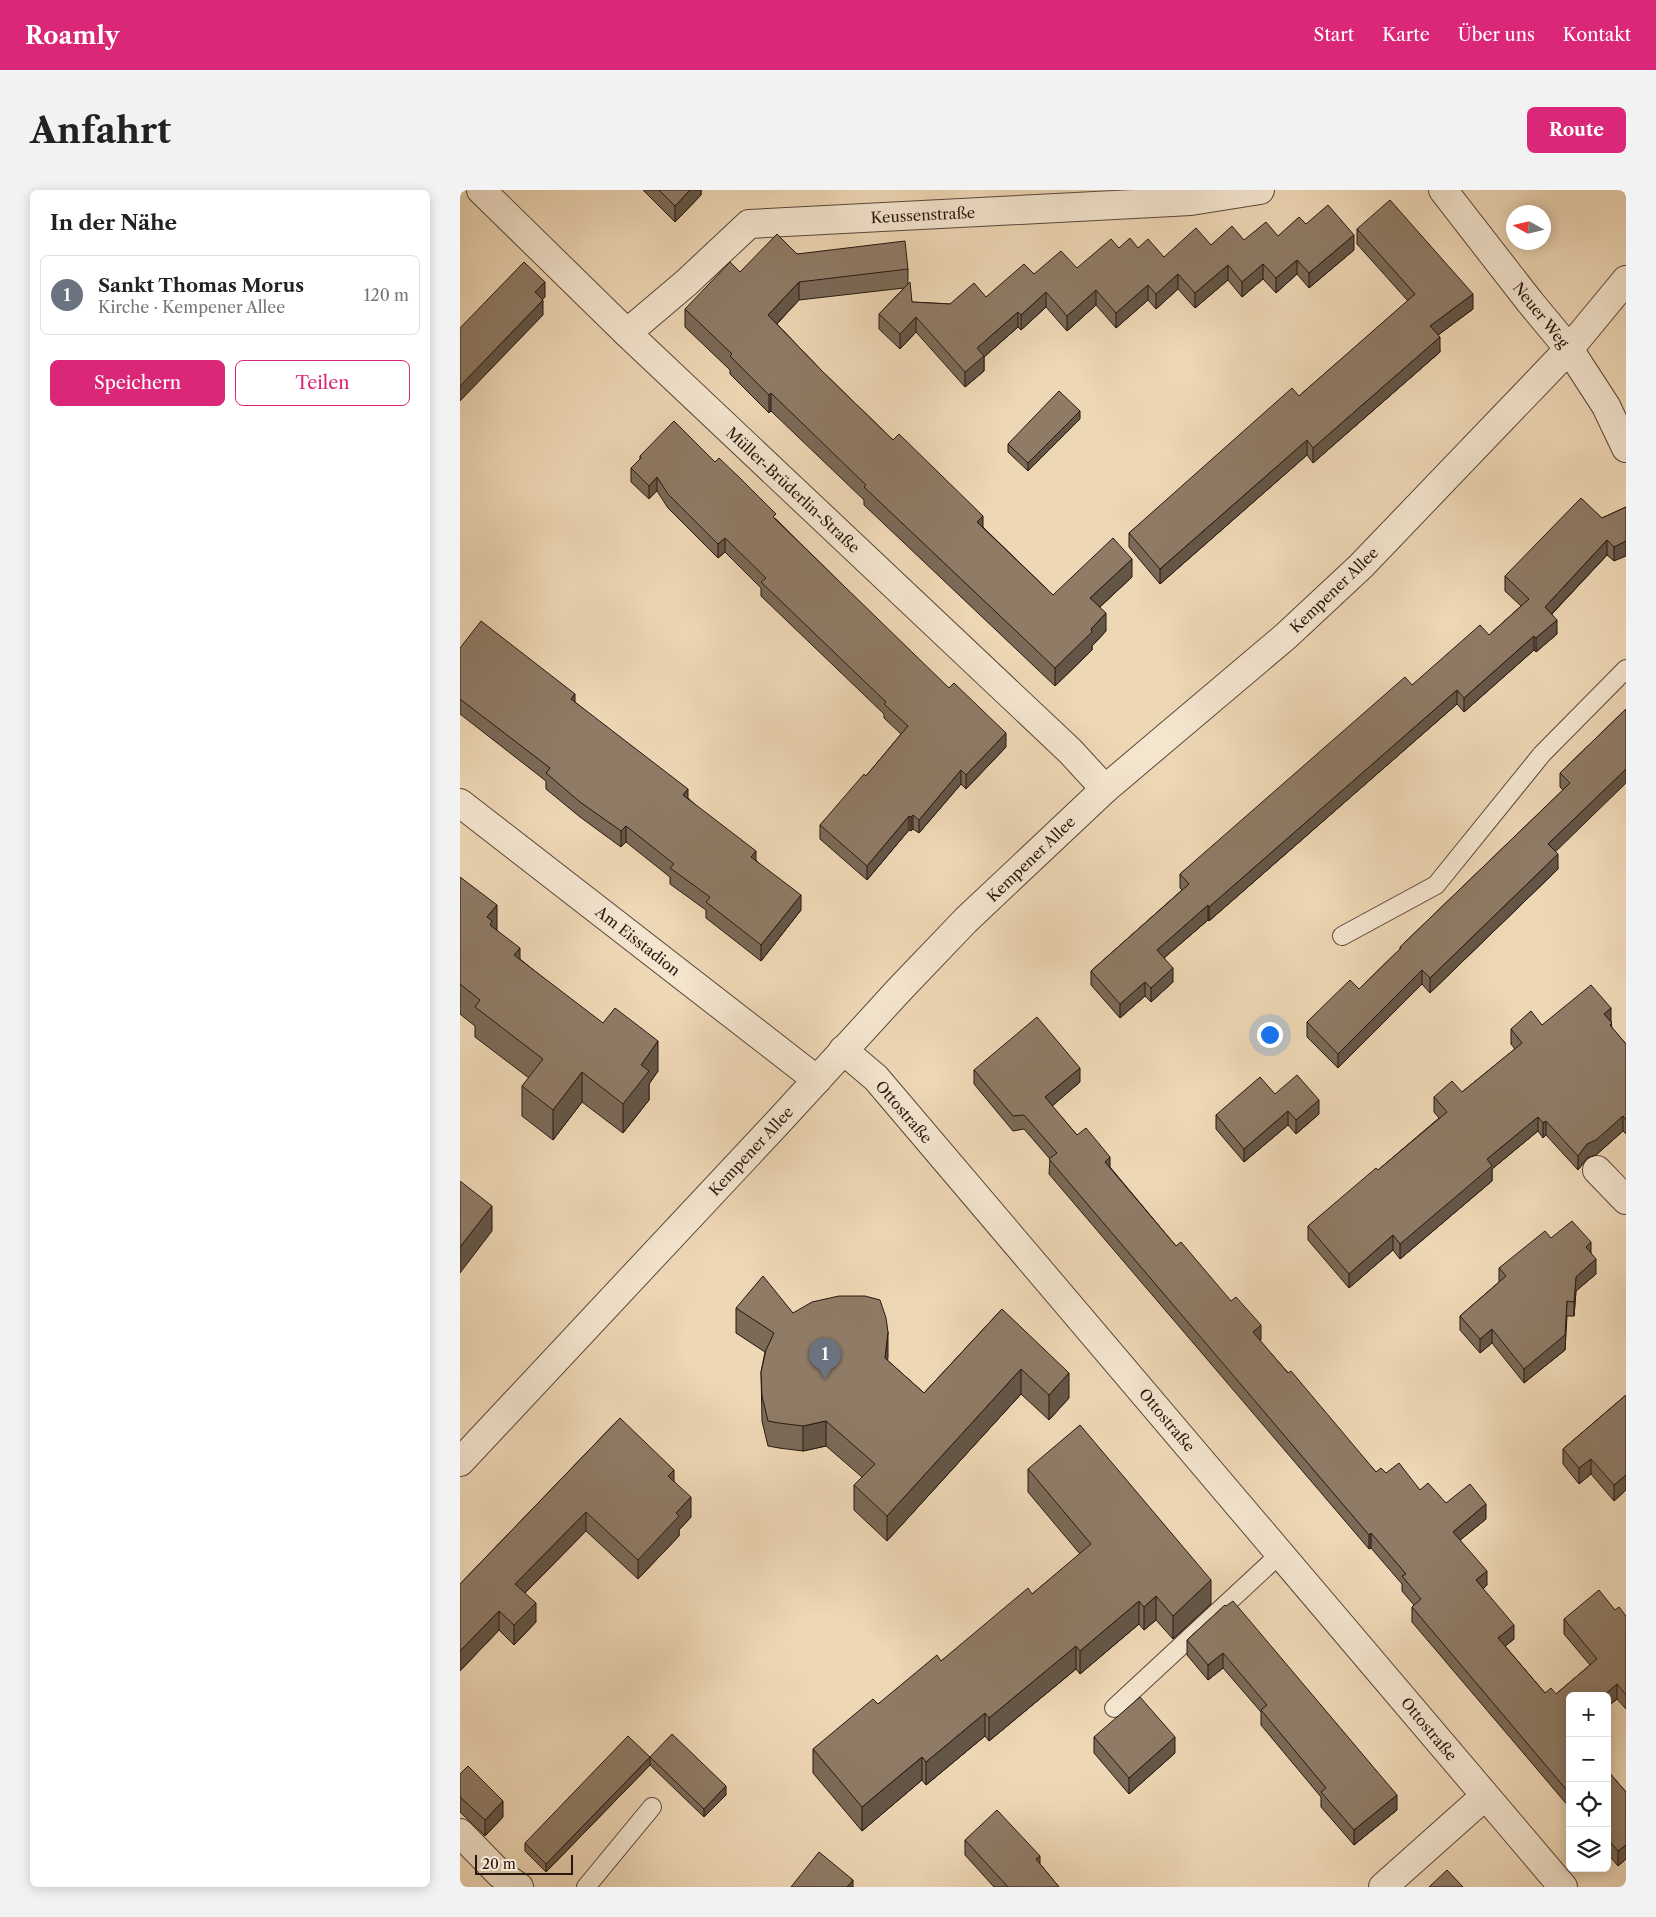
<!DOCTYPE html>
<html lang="de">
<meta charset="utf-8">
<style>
:root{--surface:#fff;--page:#f2f2f2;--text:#222;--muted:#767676;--line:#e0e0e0;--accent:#db2777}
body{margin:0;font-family:"Libre Caslon Text",serif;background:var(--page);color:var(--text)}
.controls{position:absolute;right:15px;bottom:15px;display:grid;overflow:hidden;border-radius:8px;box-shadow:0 2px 12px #0003}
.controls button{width:45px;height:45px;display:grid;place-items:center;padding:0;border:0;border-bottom:1px solid var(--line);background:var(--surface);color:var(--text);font:25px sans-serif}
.compass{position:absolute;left:1046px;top:15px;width:45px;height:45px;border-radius:50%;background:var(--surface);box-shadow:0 2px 12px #0003;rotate:278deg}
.scale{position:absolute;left:15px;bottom:12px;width:98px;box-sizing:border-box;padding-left:5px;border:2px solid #281711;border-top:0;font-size:14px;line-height:18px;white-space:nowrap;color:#281711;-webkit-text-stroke:4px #f4e5cf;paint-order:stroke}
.you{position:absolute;left:809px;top:844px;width:18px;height:18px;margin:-12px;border:4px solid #fff;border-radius:50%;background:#1a73e8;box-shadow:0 0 0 8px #1a73e833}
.badge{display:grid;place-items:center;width:32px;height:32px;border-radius:50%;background:var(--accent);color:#fff;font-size:16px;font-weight:700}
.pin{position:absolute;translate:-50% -41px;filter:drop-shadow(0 1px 2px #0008)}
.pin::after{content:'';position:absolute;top:26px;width:18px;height:15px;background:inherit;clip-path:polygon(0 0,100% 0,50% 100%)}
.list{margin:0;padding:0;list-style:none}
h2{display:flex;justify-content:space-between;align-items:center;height:65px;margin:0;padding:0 20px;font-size:21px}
h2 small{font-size:16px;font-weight:400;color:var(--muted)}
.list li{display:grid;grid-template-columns:32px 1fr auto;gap:15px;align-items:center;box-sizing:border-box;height:80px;margin:0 10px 10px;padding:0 10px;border:1px solid var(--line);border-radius:8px}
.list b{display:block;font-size:19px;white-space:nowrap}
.list p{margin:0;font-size:16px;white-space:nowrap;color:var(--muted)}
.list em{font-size:16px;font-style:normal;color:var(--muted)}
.actions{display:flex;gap:10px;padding:15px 20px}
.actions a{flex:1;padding:11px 0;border:1px solid var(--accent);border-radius:8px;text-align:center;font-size:18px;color:var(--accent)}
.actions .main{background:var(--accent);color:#fff}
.icon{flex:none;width:28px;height:28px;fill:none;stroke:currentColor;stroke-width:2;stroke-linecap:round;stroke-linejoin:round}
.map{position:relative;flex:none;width:1166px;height:1697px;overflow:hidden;border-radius:8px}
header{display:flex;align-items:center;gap:30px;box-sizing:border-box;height:70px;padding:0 25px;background:var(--accent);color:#fff}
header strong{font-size:24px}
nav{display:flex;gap:28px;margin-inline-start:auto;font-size:18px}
.intro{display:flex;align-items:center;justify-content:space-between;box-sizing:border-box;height:120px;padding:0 30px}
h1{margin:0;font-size:35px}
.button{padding:12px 22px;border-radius:8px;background:var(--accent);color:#fff;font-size:18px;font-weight:700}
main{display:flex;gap:30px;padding:0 30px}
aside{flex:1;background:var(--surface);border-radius:8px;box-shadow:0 2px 12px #0003}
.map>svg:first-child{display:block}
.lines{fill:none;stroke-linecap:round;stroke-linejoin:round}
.service-casing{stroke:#5a473a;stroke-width:20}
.minor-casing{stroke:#5a473a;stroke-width:30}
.tertiary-casing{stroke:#5a473a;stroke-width:30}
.service{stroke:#f4e5cf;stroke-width:18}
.minor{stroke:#f4e5cf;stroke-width:28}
.tertiary{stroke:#f4e5cf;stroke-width:28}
.wall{fill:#7b6a58;stroke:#281711}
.shaded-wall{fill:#645647;stroke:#281711}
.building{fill:#8f7b66;stroke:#281711}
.labels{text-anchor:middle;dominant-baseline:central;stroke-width:5;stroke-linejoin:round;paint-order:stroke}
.street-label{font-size:15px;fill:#281711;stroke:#f4e5cf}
</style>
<header>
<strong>Roamly</strong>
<nav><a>Start</a><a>Karte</a><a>Über uns</a><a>Kontakt</a></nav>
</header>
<div class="intro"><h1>Anfahrt</h1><a class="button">Route</a></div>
<main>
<aside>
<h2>In der Nähe<small></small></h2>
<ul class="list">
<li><span class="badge" style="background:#6b7280">1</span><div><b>Sankt Thomas Morus</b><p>Kirche · Kempener Allee</p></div><em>120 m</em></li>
</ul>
<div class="actions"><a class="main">Speichern</a><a>Teilen</a></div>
</aside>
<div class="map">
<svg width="1166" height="1697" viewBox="0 0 1166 1697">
<rect width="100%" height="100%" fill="#eed7b5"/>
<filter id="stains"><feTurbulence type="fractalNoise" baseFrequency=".004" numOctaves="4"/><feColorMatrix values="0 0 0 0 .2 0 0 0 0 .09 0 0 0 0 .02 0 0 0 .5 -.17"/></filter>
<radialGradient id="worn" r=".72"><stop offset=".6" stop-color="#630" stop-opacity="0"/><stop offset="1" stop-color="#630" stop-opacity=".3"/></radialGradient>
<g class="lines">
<g class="service-casing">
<g id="service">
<polyline points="882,746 976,695 1082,564 1166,479"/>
<polyline points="654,1518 820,1364"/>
<polyline points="126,1697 192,1617"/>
</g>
</g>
<g class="minor-casing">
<g id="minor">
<polyline points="21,0 167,143 610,561 645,599"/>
<polyline points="983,0 1070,112 1109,159 1146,216 1166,258"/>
<polyline points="167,143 226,93 289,34 731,11 800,0"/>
<polyline points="0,613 357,890"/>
<polyline points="383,860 416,888 1103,1697"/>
<polyline points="1137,980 1166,1010"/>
<polyline points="0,1643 40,1684 59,1697"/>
<polyline points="923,1697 1025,1606"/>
</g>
</g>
<g class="tertiary-casing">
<polyline id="tertiary" points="0,1272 321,929 440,799 506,730 645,599 826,446 901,376 1109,159 1166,90"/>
</g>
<use href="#service" class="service"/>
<use href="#minor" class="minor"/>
<use href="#tertiary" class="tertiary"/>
</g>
<g class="wall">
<polygon points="183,0 241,0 241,5 215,32"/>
<polygon points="846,34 894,60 849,98 837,84 816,103 803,89 782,107 768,90 735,118 718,99 696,119 688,110 656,138 636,115 607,141 586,117 561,140 558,137 524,167 524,181 505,197 456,142 440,159 419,139 419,124 444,98 339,110 317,134 362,181 593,405 672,387 640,417 646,441 632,456 632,460 595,496 404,315 404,310 311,221 309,223 270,184 270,180 225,137 225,119 280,82 337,64 448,79 448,93 452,112 490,114 526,107 574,84 617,78 659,58 678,58 704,67 751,55 818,46"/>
<polygon points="897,39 1013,119 978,145 980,162 853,273 847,265 700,394 669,357 669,343 839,206 948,111 897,54"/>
<polygon points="620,229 568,281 548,262 548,254"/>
<polygon points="180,266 316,329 546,557 506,599 501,594 459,643 453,639 451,641 449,640 407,690 360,649 360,635 406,586 441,544 424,528 424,524 301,406 301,398 265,362 258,368 208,318 197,301 189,309 171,292 171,278 180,269"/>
<polygon points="1166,317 1154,371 1147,365 1092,424 1097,444 1076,462 1074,460 1004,522 997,514 749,731 748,730 704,768 713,792 691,812 685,806 660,828 631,795 631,781 722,700 720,698 720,684 952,495 1029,445 1061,416 1045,401 1045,386 1142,328"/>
<polygon points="0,458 115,512 228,608 296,670 341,720 301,771 246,728 246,720 210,694 210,687 166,652 161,657 120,627 86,599 86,591 0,524"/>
<polygon points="1166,519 1095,662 1098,679 970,803 962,794 878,878 847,847 847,832 899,799 940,759 940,757 1103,600 1100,597 1100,583"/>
<polygon points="0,688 37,740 60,769 198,881 189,894 189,910 163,943 122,912 93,950 62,926 62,896 69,888 15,847 15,836 0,824"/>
<polygon points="1151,831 1152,838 1166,854 1166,944 1163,941 1136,965 1127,968 1118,980 1086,945 1083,948 1078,941 1032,979 1032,991 940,1069 933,1060 889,1098 848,1050 848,1036 918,980 979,928 974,922 974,907 1002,902 1055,859 1051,854 1051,839 1082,835"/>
<polygon points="514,880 620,892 592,916 617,945 650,977 716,1056 801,1150 800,1151 916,1282 926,1283 986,1313 1026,1329 1000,1350 1027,1395 1023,1399 1054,1449 1045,1456 1085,1503 1096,1504 1130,1475 1104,1444 1104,1429 1155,1420 1166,1426 1166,1519 1157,1509 1147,1517 1147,1506 1110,1506 1110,1618 952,1432 952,1417 954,1415 942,1401 942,1394 911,1358 909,1359 589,984 590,969 564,939 553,941 514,894"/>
<polygon points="815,904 859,924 836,944 828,935 784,972 756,939 756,925"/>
<polygon points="1091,1048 1131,1063 1136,1084 1116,1101 1114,1126 1107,1126 1105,1160 1064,1193 1032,1153 1020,1163 1000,1140 1000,1126 1039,1092 1039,1078"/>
<polygon points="276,1118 333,1123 427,1170 464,1203 542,1119 609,1208 589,1230 561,1204 427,1351 394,1320 394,1295 402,1287 366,1256 343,1261 319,1258 308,1256 302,1231 301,1182 305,1162 276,1143"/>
<polygon points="1166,1205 1166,1300 1154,1311 1131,1284 1119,1294 1103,1274 1103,1259"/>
<polygon points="160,1228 214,1291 231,1327 219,1340 219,1346 178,1389 126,1341 65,1403 76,1432 54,1455 39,1440 0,1481 0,1394"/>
<polygon points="568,1279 751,1414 713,1449 696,1430 684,1440 679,1434 620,1484 616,1479 529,1551 525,1546 466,1595 462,1590 402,1641 353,1583 353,1559 481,1471 572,1404 620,1364 568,1302"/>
<polygon points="765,1415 937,1620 894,1655 861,1617 861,1607 801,1535 801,1522 763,1478 748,1490 727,1465 727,1450"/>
<polygon points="634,1547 715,1563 669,1604 634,1563"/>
<polygon points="190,1567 266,1605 244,1627 190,1575 86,1682 65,1661 65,1653"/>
<polygon points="1147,1580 1166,1602 1166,1669 1158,1676 1147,1663"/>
<polygon points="0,1584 43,1627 25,1646 0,1622"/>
<polygon points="505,1650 580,1674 599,1697 534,1697 505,1665"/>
</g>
<g class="shaded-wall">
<polygon points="230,0 241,0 241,5 215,32 215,16"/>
<polygon points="894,45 894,60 849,98 849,83"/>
<polygon points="837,70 837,84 816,103 816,88"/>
<polygon points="803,74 803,89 782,107 782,92"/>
<polygon points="768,75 768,90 735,118 735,103"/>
<polygon points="718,84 718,99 696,119 696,104"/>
<polygon points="85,92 85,107 75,117 75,102"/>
<polygon points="339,92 339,110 308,143 308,125"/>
<polygon points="688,95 688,110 656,138 656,123"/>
<polygon points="636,100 636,115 607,141 607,126"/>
<polygon points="586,102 586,117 561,140 561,125"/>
<polygon points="1013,104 1013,119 970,151 970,136"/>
<polygon points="83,110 83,125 0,211 0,196"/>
<polygon points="558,122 558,137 524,167 524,181 505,197 505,182 517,158"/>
<polygon points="456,127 456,142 440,159 440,144"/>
<polygon points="980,147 980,162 853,273 853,258"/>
<polygon points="311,203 311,221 309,223 309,205"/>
<polygon points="620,221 620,229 568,281 568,273"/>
<polygon points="847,250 847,265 700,394 700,379"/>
<polygon points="197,287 197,301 189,309 189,296"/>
<polygon points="523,326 523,344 517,332"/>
<polygon points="265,348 265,362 258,368 258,354"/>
<polygon points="1147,350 1147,365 1085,431 1085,417"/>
<polygon points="1166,351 1166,366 1154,371 1154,357"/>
<polygon points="672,369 672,387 630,426 630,408"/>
<polygon points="646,423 646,441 632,456 632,460 595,496 595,478"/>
<polygon points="1097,430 1097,444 1076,462 1076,448"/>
<polygon points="1074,446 1074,460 1004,522 1004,508"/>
<polygon points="997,500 997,514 749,731 749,717"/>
<polygon points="115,504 115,519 111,509"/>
<polygon points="546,543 546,557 506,599 506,585"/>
<polygon points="1166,579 1166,593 1088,669 1088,654"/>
<polygon points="501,580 501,594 459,643 459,630"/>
<polygon points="228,599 228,615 223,605"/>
<polygon points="453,625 453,639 451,641 451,627"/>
<polygon points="449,626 449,640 407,690 407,676"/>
<polygon points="166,636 166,652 161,657 161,641"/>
<polygon points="296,661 296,677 291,667"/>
<polygon points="1098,664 1098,679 970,803 970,788"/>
<polygon points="341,705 341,720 301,771 301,755"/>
<polygon points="37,715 37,745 32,750 27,727"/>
<polygon points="748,715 748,730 697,774 697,760"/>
<polygon points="60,758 60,788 54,765"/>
<polygon points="713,778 713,792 691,812 691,798"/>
<polygon points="962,780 962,794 878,878 878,864"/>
<polygon points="685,792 685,806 660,828 660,814"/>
<polygon points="1151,818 1151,832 1144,824"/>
<polygon points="198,851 198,881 189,894 189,910 163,943 163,914 181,875"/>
<polygon points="620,878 620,892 585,922 585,907"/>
<polygon points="122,882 122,912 93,950 93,920"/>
<polygon points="859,910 859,924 836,944 836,930"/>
<polygon points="828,921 828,935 784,972 784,959"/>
<polygon points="1163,926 1163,941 1136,965 1127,968 1118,980 1118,966 1127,954"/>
<polygon points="1078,927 1078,941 1032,979 1032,991 940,1069 940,1054 1027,969"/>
<polygon points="1086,931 1086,945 1083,948 1083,933"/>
<polygon points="650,967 650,982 645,972"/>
<polygon points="32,1016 32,1041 0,1083 0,1057"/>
<polygon points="933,1045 933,1060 889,1098 889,1084"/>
<polygon points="1131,1052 1131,1067 1126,1057"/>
<polygon points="1136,1069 1136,1084 1116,1101 1114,1126 1114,1112 1116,1087"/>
<polygon points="1107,1111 1105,1160 1064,1193 1064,1179"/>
<polygon points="801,1135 801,1150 793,1157 793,1142"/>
<polygon points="1032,1139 1032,1153 1020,1163 1020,1149"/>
<polygon points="428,1142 428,1167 425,1193 425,1168"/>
<polygon points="561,1179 561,1204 427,1351 427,1326"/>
<polygon points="609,1183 609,1208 589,1230 589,1205"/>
<polygon points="366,1231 366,1256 343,1261 343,1236"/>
<polygon points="1131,1269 1131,1284 1119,1294 1119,1278"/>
<polygon points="214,1280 214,1299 208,1286"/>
<polygon points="1166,1285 1166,1300 1154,1311 1154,1295"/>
<polygon points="231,1307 231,1327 219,1340 219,1346 178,1389 178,1370 216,1323"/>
<polygon points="1026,1314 1026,1329 993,1356 993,1342"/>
<polygon points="126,1322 126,1341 55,1413 55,1394"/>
<polygon points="911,1343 911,1358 909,1359 909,1345"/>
<polygon points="1027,1381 1027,1395 1016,1405 1016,1390"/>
<polygon points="751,1390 751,1414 713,1449 713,1426"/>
<polygon points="696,1406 696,1430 684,1440 684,1417"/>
<polygon points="679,1411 679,1434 620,1484 620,1461"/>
<polygon points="76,1413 76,1432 54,1455 54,1435"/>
<polygon points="39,1421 39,1440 0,1481 0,1461"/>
<polygon points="1054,1435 1054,1449 1038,1462 1038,1448"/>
<polygon points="616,1456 616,1479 529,1551 529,1528"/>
<polygon points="763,1463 763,1478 748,1490 748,1475"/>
<polygon points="1157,1494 1157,1509 1147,1517 1147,1506 1143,1506"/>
<polygon points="525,1523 525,1546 466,1595 466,1572"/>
<polygon points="715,1547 715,1563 669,1604 669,1588"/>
<polygon points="190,1567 190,1575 86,1682 86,1674"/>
<polygon points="462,1567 462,1590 402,1641 402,1617"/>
<polygon points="266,1596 266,1605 244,1627 244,1619"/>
<polygon points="937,1605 937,1620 894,1655 894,1640"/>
<polygon points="43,1611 43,1627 25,1646 25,1630"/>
<polygon points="1166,1655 1166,1669 1158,1676 1158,1661"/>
<polygon points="580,1666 580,1681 576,1669"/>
<polygon points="393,1690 393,1697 387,1697"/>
</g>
<g class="building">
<polygon points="199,0 230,0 215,16"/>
<polygon points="930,10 1013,104 970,136 980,147 853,258 847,250 700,379 669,343 832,198 839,206 955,104 897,39"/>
<polygon points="868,15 894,45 849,83 837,70 816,88 803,74 782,92 768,75 735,103 718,84 696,104 688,95 656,123 636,100 607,126 586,102 561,125 558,122 517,158 524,166 505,182 456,127 440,144 419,124 450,92 452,112 490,114 514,93 526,107 564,74 574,84 601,61 617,78 651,49 659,58 670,48 678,58 688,49 704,67 736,38 751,55 772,36 784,50 806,32 818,46 839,27 846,34"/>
<polygon points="317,44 337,64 445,51 448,79 339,92 308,125 362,181 433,250 439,244 523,326 517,332 593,405 653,348 672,369 630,408 646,423 631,439 632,442 595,478 404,297 406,295 311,203 309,205 270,166 272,164 225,119 270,72 280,82"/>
<polygon points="64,72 85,92 75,102 83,110 0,196 0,138"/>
<polygon points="599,201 620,221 568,273 548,254"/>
<polygon points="214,231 255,272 259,268 281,289 316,324 313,327 489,498 494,493 546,543 506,585 501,580 459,630 453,625 451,627 449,626 407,676 360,635 404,584 406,586 448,536 424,514 426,512 301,392 306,388 265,348 258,354 208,304 197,287 189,296 171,278 181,268 180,266"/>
<polygon points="1121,308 1142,328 1166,317 1166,351 1154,357 1147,350 1085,417 1097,430 1076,448 1074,446 1004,508 997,500 749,717 748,715 697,760 713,778 691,798 685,792 660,814 631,781 729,694 720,684 945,487 952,495 1020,435 1029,445 1069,409 1045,386"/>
<polygon points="21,431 115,504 111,509 228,599 223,605 296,661 291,667 341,705 301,755 246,712 250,707 210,678 214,674 166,636 161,641 120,612 86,583 90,578 0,509 0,458"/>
<polygon points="1166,519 1166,579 1088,654 1098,664 970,788 962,780 878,864 847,832 890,790 899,799 941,758 940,757 1110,593 1100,583"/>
<polygon points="0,687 37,715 27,727 32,731 30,735 60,758 54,765 143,833 155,818 198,851 181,875 189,881 163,914 122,882 93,920 62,896 83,869 15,817 20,810 0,794"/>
<polygon points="1131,795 1151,818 1144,824 1152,833 1150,835 1166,854 1166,930 1163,926 1136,950 1127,954 1118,966 1086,931 1083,933 1078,927 1027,969 1032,976 940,1054 933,1045 889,1084 848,1036 916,978 918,980 987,922 974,907 992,891 1002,902 1062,853 1051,839 1071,821 1082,835"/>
<polygon points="577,827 620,878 585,907 617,945 626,938 650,967 645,972 716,1056 721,1052 771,1111 776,1107 801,1135 793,1142 828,1183 831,1181 916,1282 921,1278 926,1283 939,1273 960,1300 968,1293 986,1313 1010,1294 1026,1314 993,1342 1027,1381 1016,1390 1054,1435 1038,1448 1085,1503 1091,1498 1096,1504 1137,1469 1104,1429 1139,1400 1155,1420 1159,1417 1166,1426 1166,1505 1157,1494 1143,1506 1110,1506 1110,1604 952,1417 961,1409 942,1386 946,1384 911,1343 909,1345 589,969 597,963 564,925 553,926 514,880"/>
<polygon points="837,885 859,910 836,930 828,921 784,959 756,925 800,887 815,904"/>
<polygon points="0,991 32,1016 0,1057"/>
<polygon points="1112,1031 1131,1052 1126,1057 1136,1069 1116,1087 1114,1112 1107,1111 1105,1145 1064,1179 1032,1139 1020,1149 1000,1126 1046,1086 1039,1078 1085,1041 1091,1048"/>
<polygon points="303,1086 333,1123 352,1112 379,1106 405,1106 420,1110 426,1128 428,1142 425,1168 464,1203 542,1119 609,1183 589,1205 561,1179 427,1326 394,1295 415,1274 366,1231 343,1236 319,1233 308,1231 302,1206 301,1182 306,1160 314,1143 276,1118"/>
<polygon points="1166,1205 1166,1285 1154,1295 1131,1269 1119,1278 1103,1259"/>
<polygon points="160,1228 214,1280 208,1286 231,1307 216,1323 219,1326 178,1370 126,1322 55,1394 76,1413 54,1435 39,1421 0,1461 0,1394"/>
<polygon points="620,1235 751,1390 713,1426 696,1406 684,1417 679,1411 620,1461 616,1456 529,1528 525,1523 466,1572 462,1567 402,1617 353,1559 413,1509 418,1514 477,1465 481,1471 568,1398 572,1404 631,1354 568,1279"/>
<polygon points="773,1411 937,1605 894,1640 861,1602 866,1598 801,1520 807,1515 763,1463 748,1475 727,1450 765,1415 766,1416"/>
<polygon points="680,1507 715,1547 669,1588 634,1547"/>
<polygon points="212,1544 266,1596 244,1619 190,1567"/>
<polygon points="168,1546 190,1567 86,1674 65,1653"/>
<polygon points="8,1576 43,1611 25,1630 0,1607 0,1584"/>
<polygon points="1147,1580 1166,1602 1166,1655 1158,1661 1147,1648"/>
<polygon points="537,1620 580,1666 576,1669 599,1697 548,1697 505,1650"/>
<polygon points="359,1662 393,1690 387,1697 331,1697"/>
<polygon points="987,1680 1003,1697 969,1697"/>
</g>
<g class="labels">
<g class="street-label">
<text transform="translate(463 25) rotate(-3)">Keussenstraße</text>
<text transform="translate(1081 125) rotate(51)">Neuer Weg</text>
<text transform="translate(333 300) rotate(43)">Müller-Brüderlin-Straße</text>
<text transform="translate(874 400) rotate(-44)">Kempener Allee</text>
<text transform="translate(571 669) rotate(-44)">Kempener Allee</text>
<text transform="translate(178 751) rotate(38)">Am Eisstadion</text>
<text transform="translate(444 922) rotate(49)">Ottostraße</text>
<text transform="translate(291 961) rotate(-47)">Kempener Allee</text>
<text transform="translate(707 1230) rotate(50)">Ottostraße</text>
<text transform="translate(969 1539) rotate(50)">Ottostraße</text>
</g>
</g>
<rect width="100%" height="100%" filter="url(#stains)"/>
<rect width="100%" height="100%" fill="url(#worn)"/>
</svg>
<div class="controls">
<button>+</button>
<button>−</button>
<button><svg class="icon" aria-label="locate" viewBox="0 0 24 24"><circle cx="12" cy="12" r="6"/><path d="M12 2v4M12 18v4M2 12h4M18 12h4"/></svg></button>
<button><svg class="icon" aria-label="layers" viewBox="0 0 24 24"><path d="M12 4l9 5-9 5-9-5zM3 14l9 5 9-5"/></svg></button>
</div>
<svg class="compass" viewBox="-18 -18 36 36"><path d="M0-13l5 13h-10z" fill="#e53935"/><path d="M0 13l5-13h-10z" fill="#767676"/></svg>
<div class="scale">20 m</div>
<div class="you"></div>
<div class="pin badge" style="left:365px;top:1189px;background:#6b7280">1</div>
</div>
</main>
